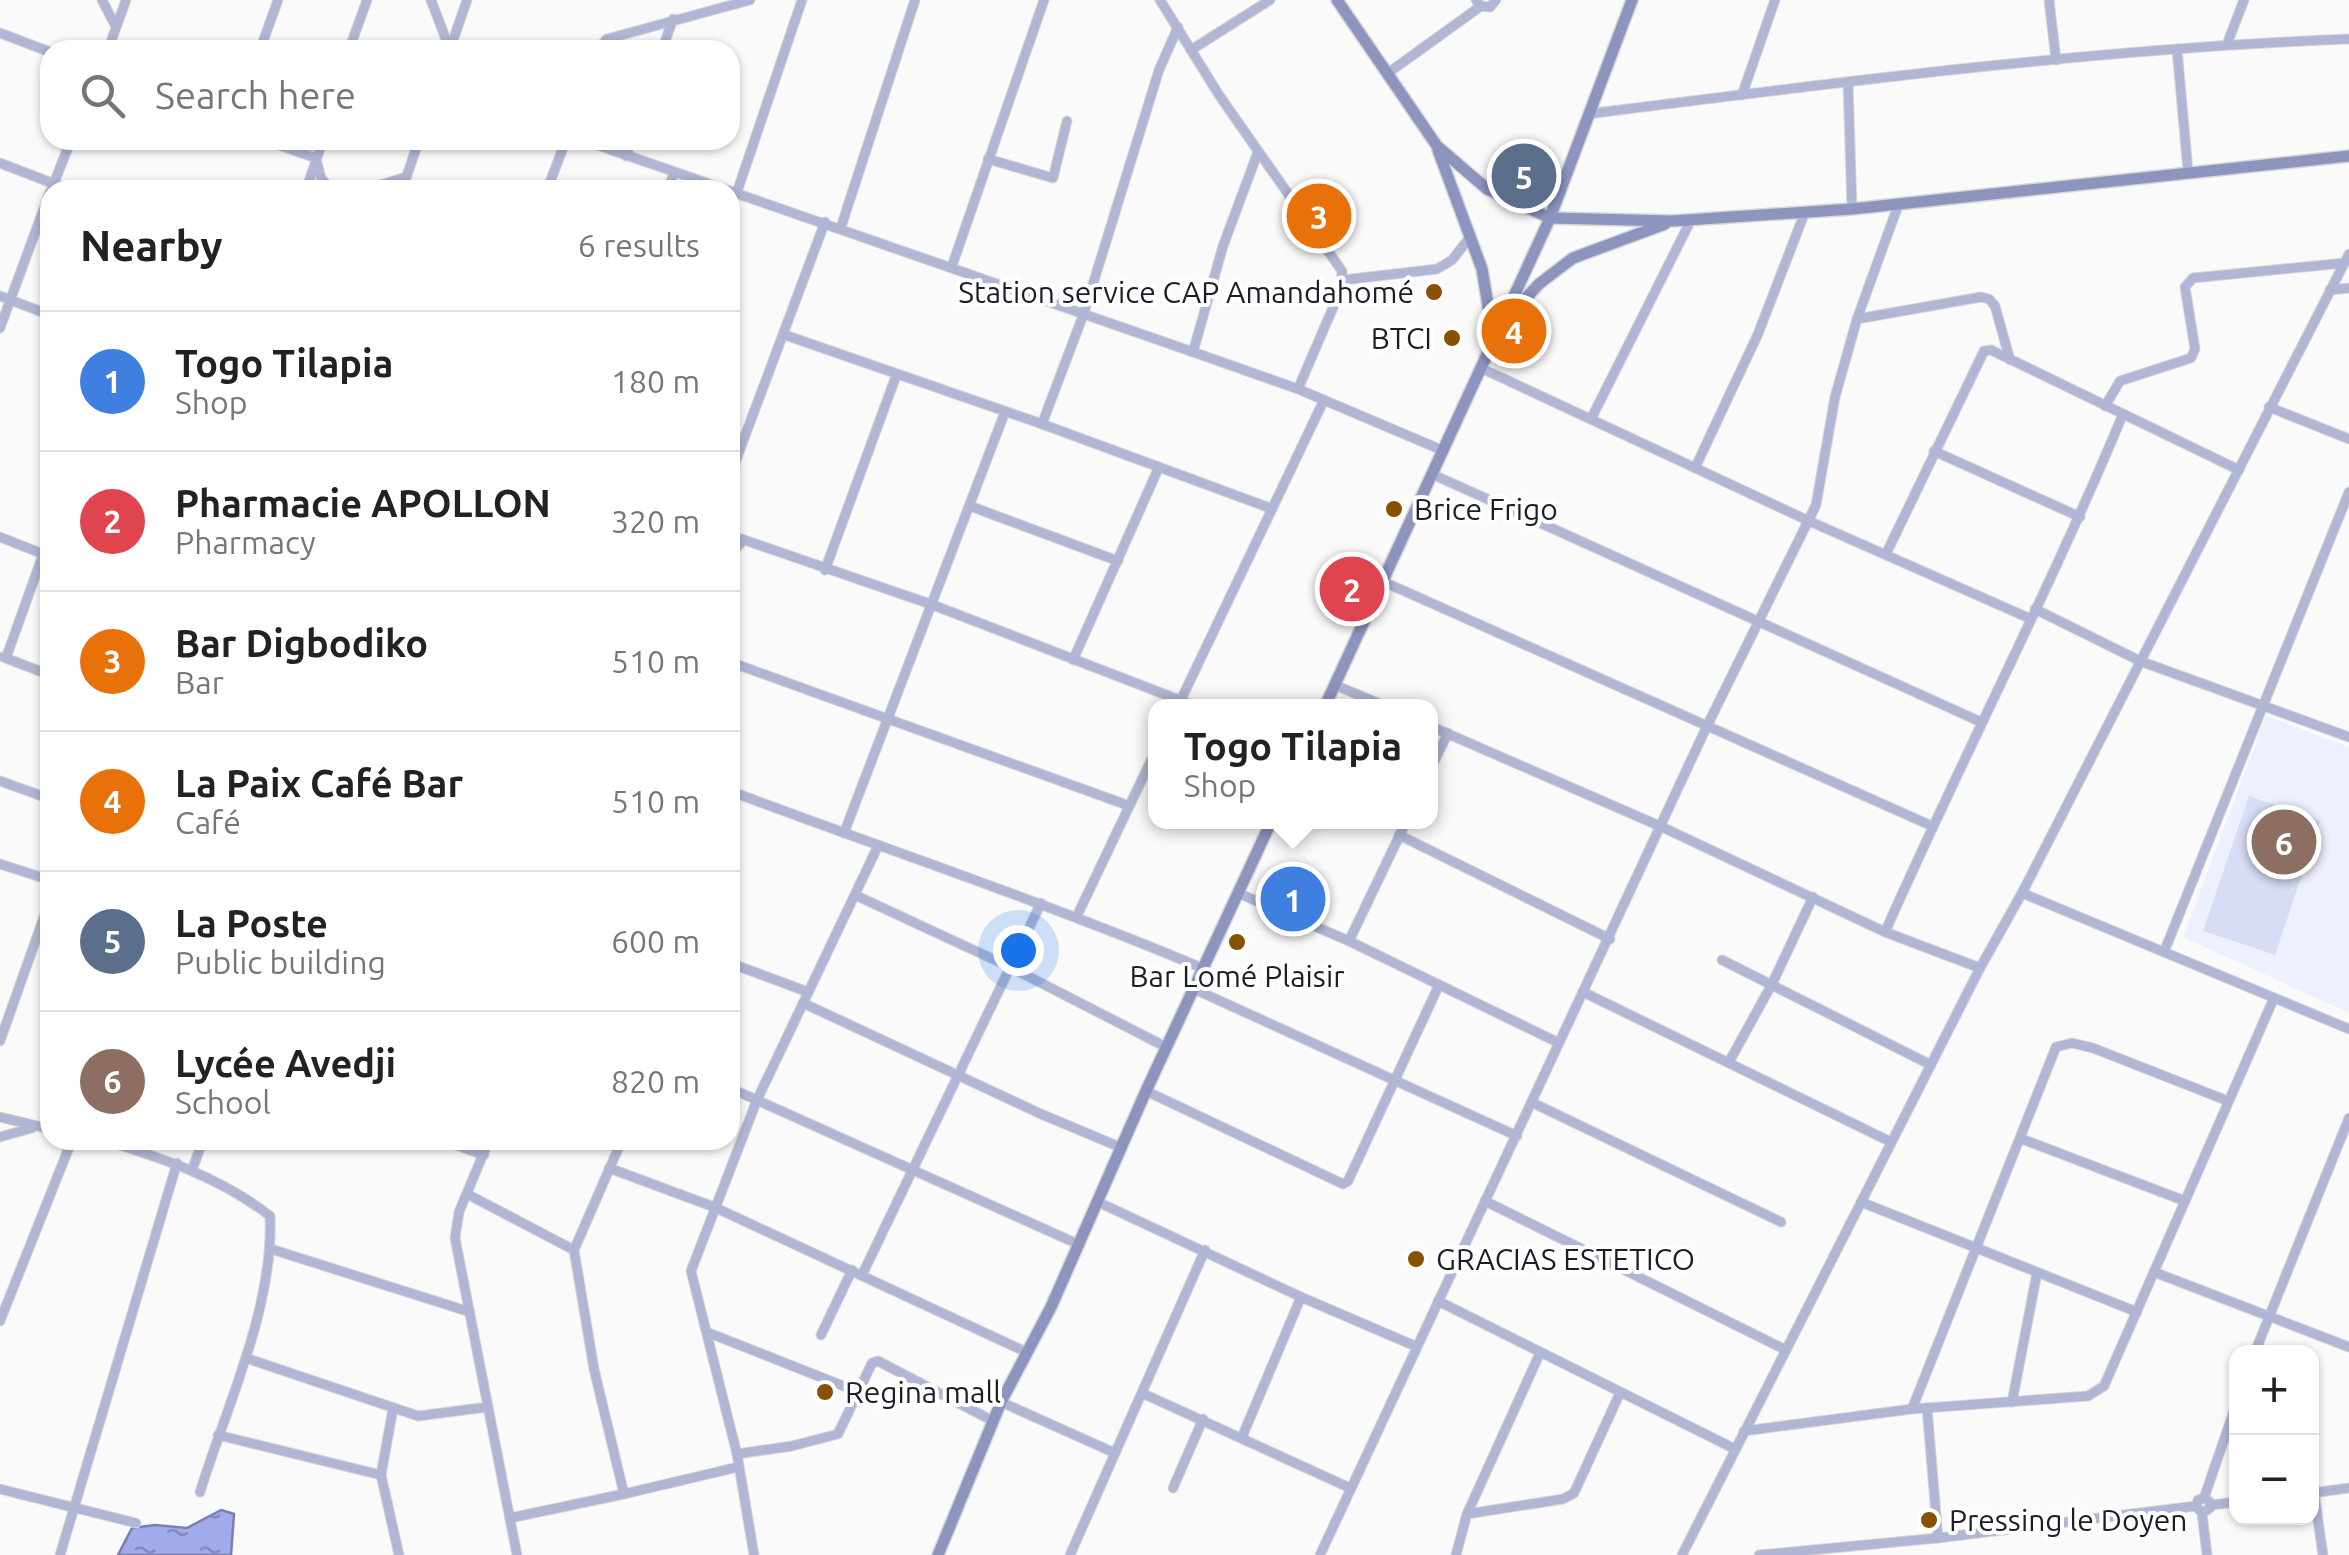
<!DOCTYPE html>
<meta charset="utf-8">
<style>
:root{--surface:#fff;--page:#f2f2f2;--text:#222;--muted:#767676;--line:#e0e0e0;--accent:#0b8043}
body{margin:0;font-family:Ubuntu,sans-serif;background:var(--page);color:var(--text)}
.controls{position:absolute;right:30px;bottom:30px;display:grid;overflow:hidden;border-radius:20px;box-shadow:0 2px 8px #0004}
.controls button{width:90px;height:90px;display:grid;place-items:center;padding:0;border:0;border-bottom:2px solid var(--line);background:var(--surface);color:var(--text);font:50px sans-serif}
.you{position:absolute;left:1018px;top:950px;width:35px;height:35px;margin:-25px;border:8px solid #fff;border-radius:50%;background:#1a73e8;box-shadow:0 0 0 15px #1a73e833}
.badge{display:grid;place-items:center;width:65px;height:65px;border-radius:50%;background:var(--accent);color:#fff;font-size:32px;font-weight:700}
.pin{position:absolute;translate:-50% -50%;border:5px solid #fff;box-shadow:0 2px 10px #0006}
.popup{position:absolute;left:1148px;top:699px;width:290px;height:130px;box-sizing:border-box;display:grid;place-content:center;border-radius:20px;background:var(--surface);filter:drop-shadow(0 2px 8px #0005);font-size:32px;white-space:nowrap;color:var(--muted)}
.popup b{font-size:38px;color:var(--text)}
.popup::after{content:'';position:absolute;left:50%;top:100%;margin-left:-20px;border:20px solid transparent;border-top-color:var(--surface)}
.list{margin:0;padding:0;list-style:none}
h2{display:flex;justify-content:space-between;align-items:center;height:130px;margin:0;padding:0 40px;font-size:42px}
h2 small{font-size:32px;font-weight:400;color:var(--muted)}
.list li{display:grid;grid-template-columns:65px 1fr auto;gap:30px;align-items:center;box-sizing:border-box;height:140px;padding:0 40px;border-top:2px solid var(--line)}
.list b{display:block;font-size:38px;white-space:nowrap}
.list p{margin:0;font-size:32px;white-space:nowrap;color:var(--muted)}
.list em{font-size:32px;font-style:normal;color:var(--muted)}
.icon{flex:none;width:55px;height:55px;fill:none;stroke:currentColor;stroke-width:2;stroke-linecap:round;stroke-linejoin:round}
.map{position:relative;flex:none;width:2349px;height:1555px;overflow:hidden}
.search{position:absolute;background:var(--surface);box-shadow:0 2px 8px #0004;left:40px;top:40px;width:700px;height:110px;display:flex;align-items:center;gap:25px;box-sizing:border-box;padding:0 35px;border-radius:30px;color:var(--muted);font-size:38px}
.panel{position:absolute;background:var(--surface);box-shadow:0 2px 8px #0004;left:40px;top:180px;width:700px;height:970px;border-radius:30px}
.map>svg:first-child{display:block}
.built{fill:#edf0fe}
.green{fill:#d8ddf5}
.water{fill:url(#water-ripples);stroke:#7980b0;stroke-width:2.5}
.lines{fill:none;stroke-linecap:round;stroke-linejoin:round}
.street-casing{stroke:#d6d7d8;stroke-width:11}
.secondary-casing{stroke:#d6d7d8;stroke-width:14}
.street{stroke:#b0b6d3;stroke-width:9}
.secondary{stroke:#8d94be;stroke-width:11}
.poi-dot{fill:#875100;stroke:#fff;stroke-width:4}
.labels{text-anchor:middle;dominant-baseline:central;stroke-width:8;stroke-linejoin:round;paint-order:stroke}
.poi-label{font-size:30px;fill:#1c1d27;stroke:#fff;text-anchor:start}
</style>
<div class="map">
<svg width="2349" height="1555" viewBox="0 0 2349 1555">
<defs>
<pattern id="water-ripples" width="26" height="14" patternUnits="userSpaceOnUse" patternTransform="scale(2.5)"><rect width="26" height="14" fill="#a1abeb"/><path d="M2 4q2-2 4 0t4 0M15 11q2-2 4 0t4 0" fill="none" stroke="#828bbe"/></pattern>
</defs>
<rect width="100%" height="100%" fill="#fafafa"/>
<polygon class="built" points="2266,716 2349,747 2349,1013 2183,937"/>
<polygon class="green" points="2249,796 2320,821 2275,955 2203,931"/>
<polygon class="water" points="221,1510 234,1514 231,1555 118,1555 132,1528 155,1525 187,1528"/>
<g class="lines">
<g class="street-casing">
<g id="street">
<polyline points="102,0 116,27"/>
<polyline points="431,0 450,50"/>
<polyline points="1160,0 1219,95 1342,271 1341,289 1298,389"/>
<polyline points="1476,0 1481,6 1490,7 1496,0"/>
<polyline points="2049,0 2056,60"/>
<polyline points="0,33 50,52"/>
<polyline points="2227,44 2244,0"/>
<polyline points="450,49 467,0"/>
<polyline points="2177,49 2188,171"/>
<polyline points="108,50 126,0"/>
<polyline points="260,50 278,0"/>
<polyline points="349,50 367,0"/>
<polyline points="597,50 607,39 750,0"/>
<polyline points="662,50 673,19"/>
<polyline points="1191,50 1270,0"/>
<polyline points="1388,73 1481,6"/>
<polyline points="1848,82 1852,209"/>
<polyline points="1742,95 1775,0"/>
<path d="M1588 114C1841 82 2094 49 2349 39"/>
<polyline points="264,140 316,158 321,178 331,190"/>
<polyline points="583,140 1193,352 1298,389 1444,451"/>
<polyline points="626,156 632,140"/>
<polyline points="988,159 1053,178 1067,121"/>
<polyline points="0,163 70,190"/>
<polyline points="52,188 71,140"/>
<polyline points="306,190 323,140"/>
<polyline points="364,190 406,177"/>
<polyline points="402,190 419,140"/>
<polyline points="547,190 566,140"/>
<polyline points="668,190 674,173"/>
<polyline points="737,192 802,0"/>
<polyline points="841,227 915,0"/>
<polyline points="952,266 1044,0"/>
<polyline points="1343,280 1437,269 1452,260 1471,236"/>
<polyline points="2330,290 2349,288"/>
<polyline points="0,296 50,315"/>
<polyline points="1857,319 1981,297 1989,299 1995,306 2010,360"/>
<polyline points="0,328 50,192"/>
<polyline points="785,335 1042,424 1270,508"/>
<polyline points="1193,352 1223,246 1258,152"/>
<polyline points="1483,369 1809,521 2031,619"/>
<polyline points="2105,406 2120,381 2191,358 2195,349 2185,287 2193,278 2344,263"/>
<polyline points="2269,407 2349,439"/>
<polyline points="1591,419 1691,220"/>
<polyline points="1042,424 1084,313 1159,70 1178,27"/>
<polyline points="1934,451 2080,517"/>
<polyline points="1695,468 1758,334 1805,212"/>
<polyline points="1434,475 1981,722"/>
<polyline points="730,476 825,222"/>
<polyline points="970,506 1118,561"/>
<polyline points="730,535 933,605 1195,706"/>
<polyline points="0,537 43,554"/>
<polyline points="730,554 744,540"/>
<polyline points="1886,554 1984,351 1991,350 2239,470"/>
<polyline points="825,570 896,376"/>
<polyline points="1384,582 1932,826"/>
<polyline points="2035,609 2140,661 2349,737"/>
<polyline points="3,657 50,675"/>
<polyline points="6,658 50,535"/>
<polyline points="1073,660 1159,467"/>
<polyline points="730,662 1127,805"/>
<polyline points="1335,685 1385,706"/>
<polyline points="1178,706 1324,400"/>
<polyline points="1430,726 1662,827 1885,932 1980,968"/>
<polyline points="1430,770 1448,733"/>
<polyline points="0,781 50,799"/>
<path d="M730 791C888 850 1047 903 1202 968"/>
<polyline points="844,833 1005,412"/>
<polyline points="1399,835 1610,939"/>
<polyline points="0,864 50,880"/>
<polyline points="1238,893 1349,941 1559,1043"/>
<polyline points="2022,893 2349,1029"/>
<polyline points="855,895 1010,967 1166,1047"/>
<polyline points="1077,916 1156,750"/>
<path d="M1885 932C1962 758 2050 590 2123 414"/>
<polyline points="1349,941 1406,822"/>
<polyline points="2164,952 2349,492"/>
<polyline points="1722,960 1931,1065"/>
<polyline points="730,963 808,992"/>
<polyline points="1194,989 1517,1136"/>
<polyline points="1583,992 1891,1142"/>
<polyline points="803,1003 1041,1114 1122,1148"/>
<polyline points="0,1041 50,900"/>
<polyline points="1729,1062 1772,984 1813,897"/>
<polyline points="730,1088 1080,1245"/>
<polyline points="1146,1091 1343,1184 1348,1181 1439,985"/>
<polyline points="1533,1103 1781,1222"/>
<polyline points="0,1117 50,1129"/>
<polyline points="0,1137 32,1128"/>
<polyline points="2022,1139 2185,1201"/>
<path d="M103 1140C162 1158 220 1177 270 1216 274 1307 227 1405 200 1492"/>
<polyline points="442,1140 484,1155"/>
<polyline points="489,1140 459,1212 455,1238 517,1555"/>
<polyline points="622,1140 574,1250 594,1369 624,1494 738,1467"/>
<polyline points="609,1168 714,1207 1026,1352"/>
<polyline points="192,1170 203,1140"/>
<polyline points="469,1195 574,1250"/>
<polyline points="1485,1201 1786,1350"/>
<polyline points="1098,1202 1301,1297 1415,1346"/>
<polyline points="1861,1202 2137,1312"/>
<polyline points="271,1249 470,1312"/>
<polyline points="2154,1272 2349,1347"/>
<polyline points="862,1275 1041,903"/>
<polyline points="1438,1301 1735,1449"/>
<polyline points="0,1321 72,1140"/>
<polyline points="709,1333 856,1391"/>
<polyline points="821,1335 852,1270"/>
<polyline points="2255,1352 2349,1118"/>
<polyline points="246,1358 418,1416 488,1407"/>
<polyline points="1144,1394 1350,1488"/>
<polyline points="1001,1402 1115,1453"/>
<polyline points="2012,1402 2037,1273"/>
<polyline points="1927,1408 1938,1538"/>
<polyline points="393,1409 381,1475 399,1555"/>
<polyline points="1912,1409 2056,1047 2072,1043 2093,1048 2228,1101"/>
<polyline points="1744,1431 1912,1409 2088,1396 2104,1386 2274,998"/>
<polyline points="218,1435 381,1475"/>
<polyline points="1242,1437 1301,1297"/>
<polyline points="737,1454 792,1446 838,1434 872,1363 878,1361 993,1421"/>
<polyline points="1173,1488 1203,1419"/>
<polyline points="0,1489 136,1523"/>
<polyline points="2314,1492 2323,1555"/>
<polyline points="2312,1493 2349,1488"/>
<polyline points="2204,1498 2236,1405"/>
<polyline points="2211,1505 2236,1502"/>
<polyline points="2202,1513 2210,1508 2210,1502 2204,1498 2198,1500 2196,1506 2202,1513 2207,1555"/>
<polyline points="1467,1514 1563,1499 1574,1493 1620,1393"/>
<polyline points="510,1518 624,1494"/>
<polyline points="60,1555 177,1163"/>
<polyline points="754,1555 737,1454 691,1271 757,1100 878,846"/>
<polyline points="1070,1555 1205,1250"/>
<polyline points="1320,1555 1707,726 1816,505 1835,397 1857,319 1899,203"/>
<polyline points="1456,1555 1467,1514 1540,1353"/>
<polyline points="1682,1555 1980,968 2022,893 2349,254"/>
<polyline points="1759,1555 1938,1538 2196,1506"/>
</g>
</g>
<g class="secondary-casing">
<g id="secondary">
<polyline points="1337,0 1437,146 1487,189 1550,218 1672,221 1852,209 2349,156"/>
<polyline points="1438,150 1482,269 1494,342"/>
<polyline points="1511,314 1539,284 1573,258 1665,224"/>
<polyline points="1325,706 1550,218 1632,0"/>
<polyline points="938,1555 1001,1402 1051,1307 1146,1091 1271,822"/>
</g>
</g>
<use href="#street" class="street"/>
<use href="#secondary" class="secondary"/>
</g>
<g class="poi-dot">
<circle cx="1434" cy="292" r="10"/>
<circle cx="1452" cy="338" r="10"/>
<circle cx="1394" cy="509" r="10"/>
<circle cx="1237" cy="942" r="10"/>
<circle cx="1416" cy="1259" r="10"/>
<circle cx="825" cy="1392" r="10"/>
<circle cx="1929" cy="1520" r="10"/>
</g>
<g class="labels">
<g class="poi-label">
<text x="1414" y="292" text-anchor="end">Station service CAP Amandahomé</text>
<text x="1432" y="338" text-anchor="end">BTCI</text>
<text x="1414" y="509">Brice Frigo</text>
<text x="1237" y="976" text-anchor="middle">Bar Lomé Plaisir</text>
<text x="1436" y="1259">GRACIAS ESTETICO</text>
<text x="845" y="1392">Regina mall</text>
<text x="1949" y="1520">Pressing le Doyen</text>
</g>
</g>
</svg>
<div class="controls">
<button>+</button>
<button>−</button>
</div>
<div class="you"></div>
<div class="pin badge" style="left:1293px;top:899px;background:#3f7fe0">1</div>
<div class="popup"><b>Togo Tilapia</b>Shop</div>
<div class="pin badge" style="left:1352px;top:589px;background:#e0444e">2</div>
<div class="pin badge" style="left:1319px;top:216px;background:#e8710a">3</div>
<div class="pin badge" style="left:1514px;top:331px;background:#e8710a">4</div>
<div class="pin badge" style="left:1524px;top:176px;background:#5c6f8a">5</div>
<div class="pin badge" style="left:2284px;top:842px;background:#8d6e63">6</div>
<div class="search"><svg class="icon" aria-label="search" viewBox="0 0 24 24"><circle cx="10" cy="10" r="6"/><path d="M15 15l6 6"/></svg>Search here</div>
<section class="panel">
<h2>Nearby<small>6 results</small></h2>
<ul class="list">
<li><span class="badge" style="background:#3f7fe0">1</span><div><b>Togo Tilapia</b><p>Shop</p></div><em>180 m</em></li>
<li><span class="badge" style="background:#e0444e">2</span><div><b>Pharmacie APOLLON</b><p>Pharmacy</p></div><em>320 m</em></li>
<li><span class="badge" style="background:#e8710a">3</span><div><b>Bar Digbodiko</b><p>Bar</p></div><em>510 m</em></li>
<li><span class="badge" style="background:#e8710a">4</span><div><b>La Paix Café Bar</b><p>Café</p></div><em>510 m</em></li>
<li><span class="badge" style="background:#5c6f8a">5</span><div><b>La Poste</b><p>Public building</p></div><em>600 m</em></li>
<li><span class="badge" style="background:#8d6e63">6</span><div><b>Lycée Avedji</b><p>School</p></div><em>820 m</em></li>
</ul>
</section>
</div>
